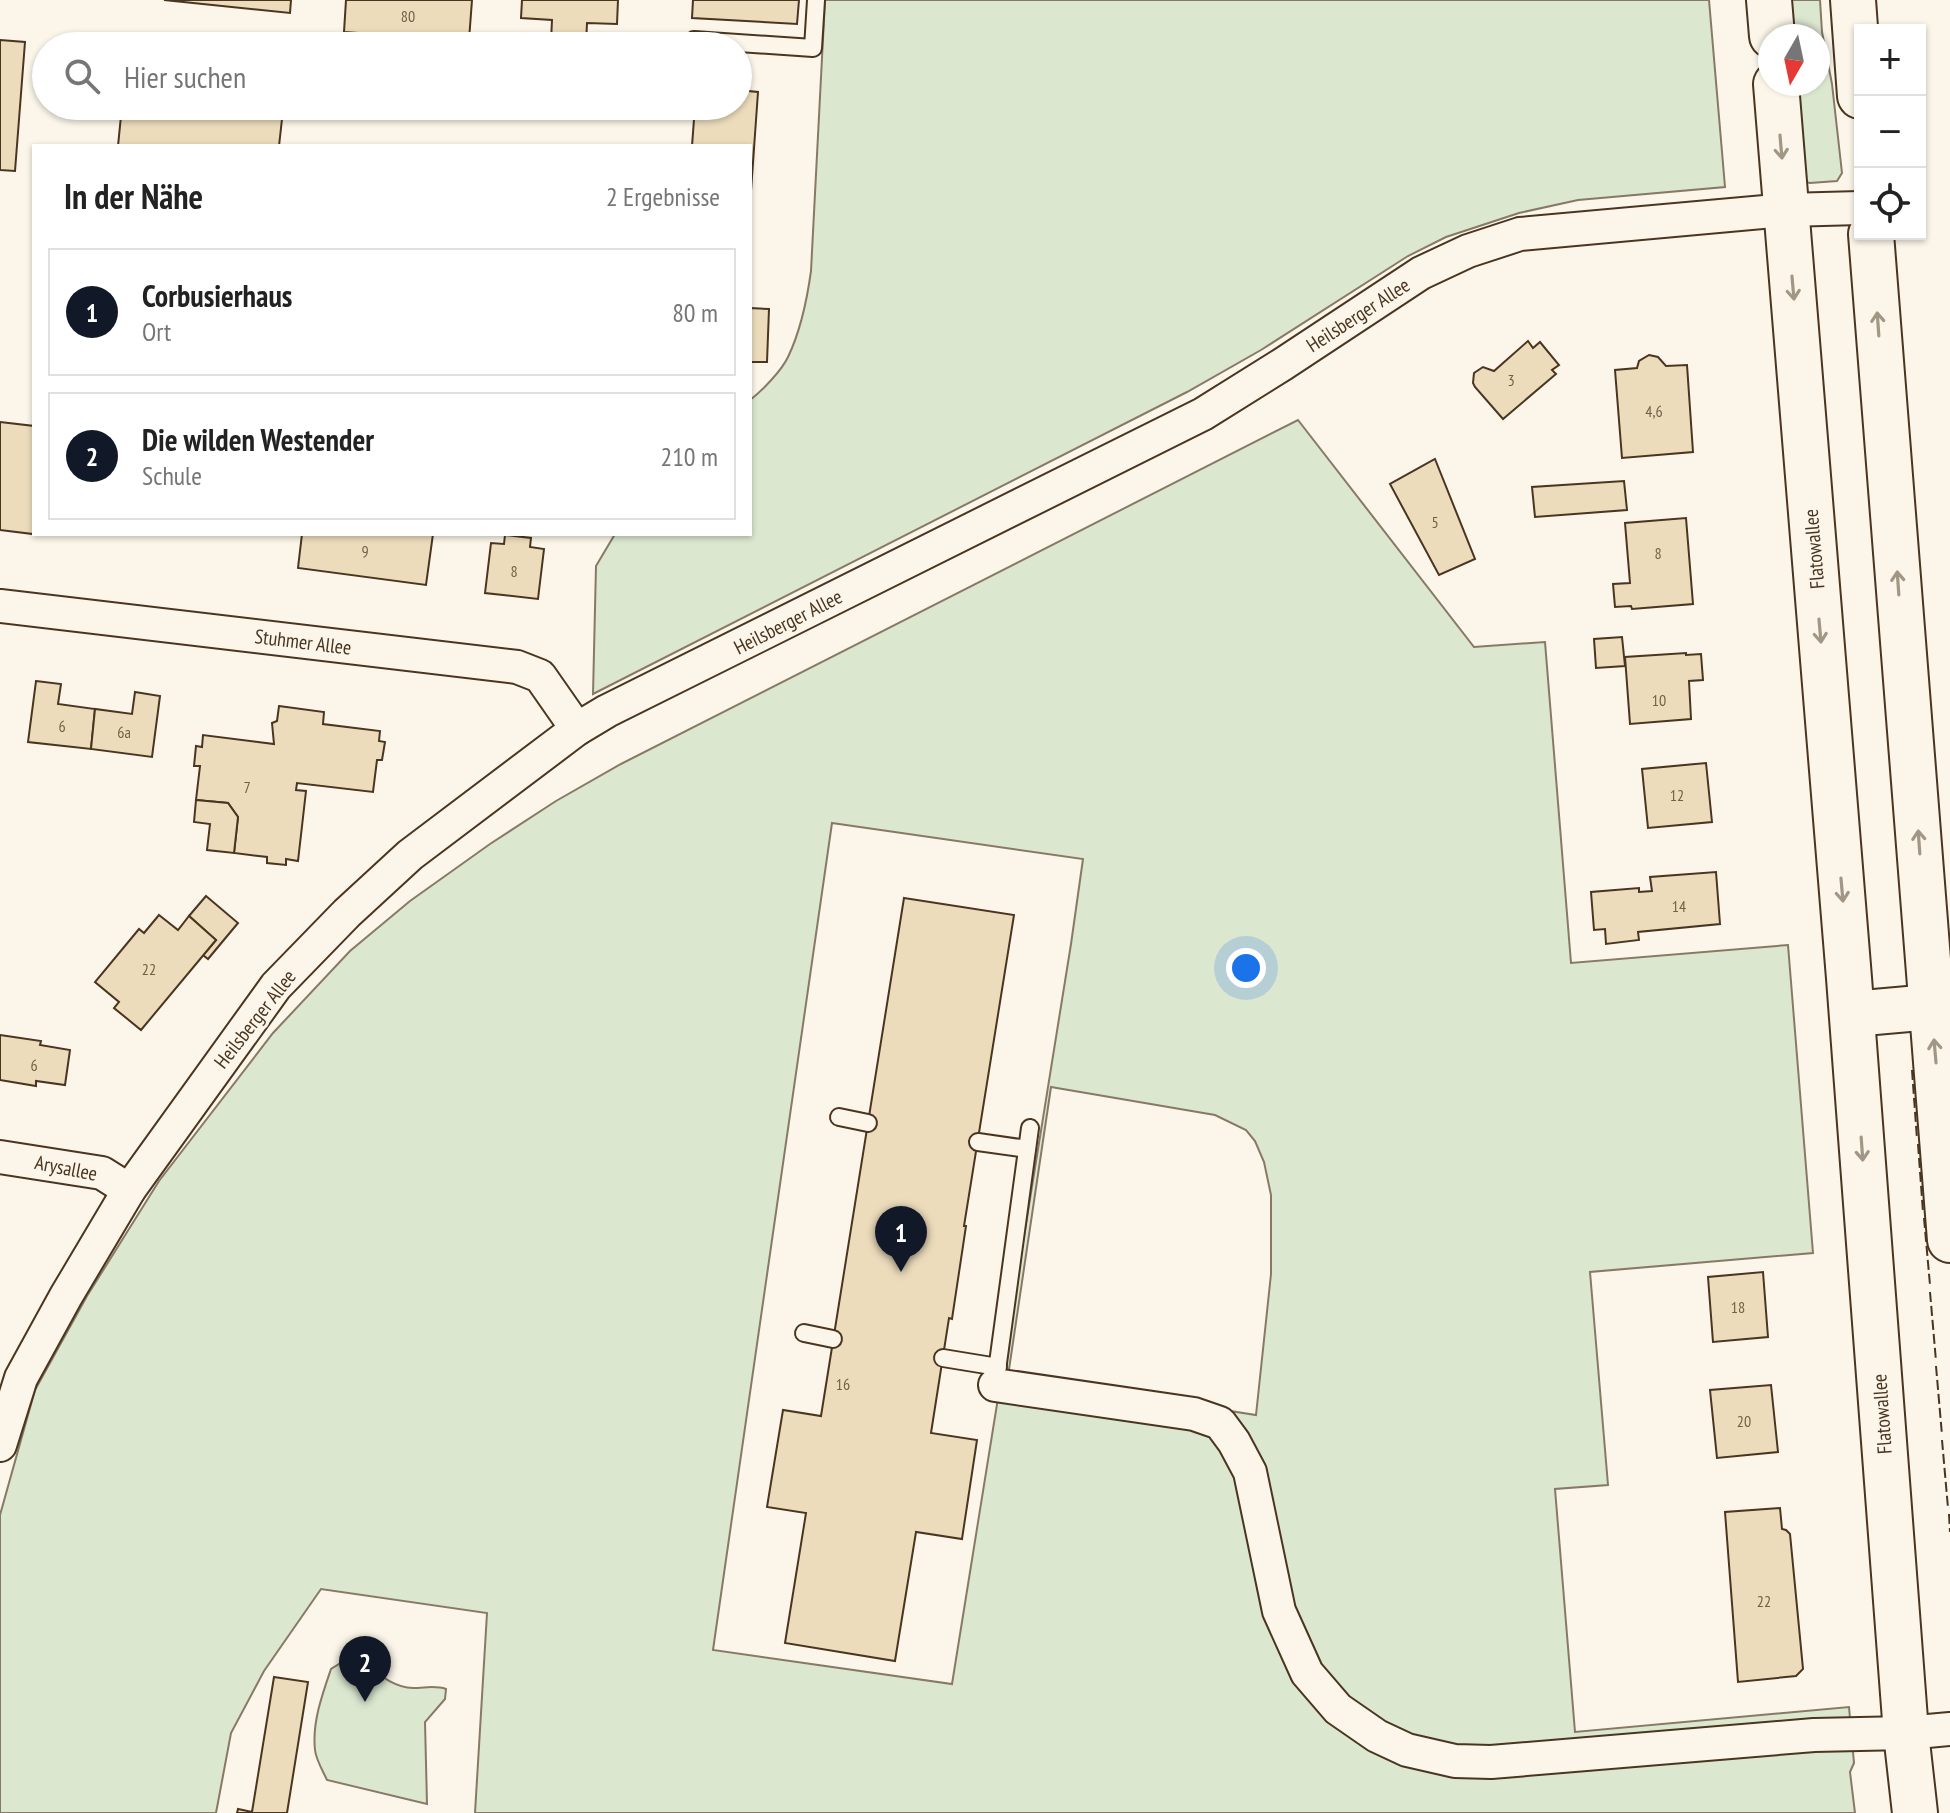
<!DOCTYPE html>
<html lang="de">
<meta charset="utf-8">
<style>
:root{--surface:#fff;--page:#f2f2f2;--text:#222;--muted:#767676;--line:#e0e0e0;--accent:#111827}
body{margin:0;font-family:"PT Sans Narrow",sans-serif;background:var(--page);color:var(--text)}
.controls{position:absolute;right:24px;top:24px;display:grid;overflow:hidden;border-radius:0px;box-shadow:0 2px 6px #0004}
.controls button{width:72px;height:72px;display:grid;place-items:center;padding:0;border:0;border-bottom:2px solid var(--line);background:var(--surface);color:var(--text);font:40px sans-serif}
.compass{position:absolute;left:1758px;top:24px;width:72px;height:72px;border-radius:50%;background:var(--surface);box-shadow:0 2px 6px #0004;rotate:189deg}
.you{position:absolute;left:1246px;top:968px;width:28px;height:28px;margin:-20px;border:6px solid #fff;border-radius:50%;background:#1a73e8;box-shadow:0 0 0 12px #1a73e833}
.badge{display:grid;place-items:center;width:52px;height:52px;border-radius:50%;background:var(--accent);color:#fff;font-size:26px;font-weight:700}
.pin{position:absolute;translate:-50% -66px;filter:drop-shadow(0 2px 4px #0008)}
.pin::after{content:'';position:absolute;top:42px;width:28px;height:24px;background:inherit;clip-path:polygon(0 0,100% 0,50% 100%)}
.list{margin:0;padding:0;list-style:none}
h2{display:flex;justify-content:space-between;align-items:center;height:104px;margin:0;padding:0 32px;font-size:34px}
h2 small{font-size:26px;font-weight:400;color:var(--muted)}
.list li{display:grid;grid-template-columns:52px 1fr auto;gap:24px;align-items:center;box-sizing:border-box;height:128px;margin:0 16px 16px;padding:0 16px;border:2px solid var(--line);border-radius:0px}
.list b{display:block;font-size:30px;white-space:nowrap}
.list p{margin:0;font-size:26px;white-space:nowrap;color:var(--muted)}
.list em{font-size:26px;font-style:normal;color:var(--muted)}
.icon{flex:none;width:44px;height:44px;fill:none;stroke:currentColor;stroke-width:2;stroke-linecap:round;stroke-linejoin:round}
.map{position:relative;flex:none;width:1950px;height:1813px;overflow:hidden}
.search{position:absolute;background:var(--surface);box-shadow:0 2px 6px #0004;left:32px;top:32px;width:720px;height:88px;display:flex;align-items:center;gap:20px;box-sizing:border-box;padding:0 28px;border-radius:44px;color:var(--muted);font-size:30px}
.panel{position:absolute;background:var(--surface);box-shadow:0 2px 6px #0004;left:32px;top:144px;width:720px;height:392px;border-radius:0px}
.map>svg:first-child{display:block}
.green{fill:#dce7d0;stroke:#887966;stroke-width:2;fill-rule:evenodd}
.building{fill:#ecdcbc;stroke:#4a3520;stroke-width:2}
.lines{fill:none;stroke-linecap:round;stroke-linejoin:round}
.lane-casing{stroke:#4a3520;stroke-width:20}
.street-casing{stroke:#4a3520;stroke-width:36}
.secondary-casing{stroke:#4a3520;stroke-width:48}
.lane{stroke:#fbf6e9;stroke-width:16}
.street{stroke:#fbf6e9;stroke-width:32}
.secondary{stroke:#fbf6e9;stroke-width:44}
.fence{stroke:#4a3520;stroke-width:2;stroke-dasharray:10 4;stroke-linecap:butt}
.oneway{stroke:#a29684}
.labels{text-anchor:middle;dominant-baseline:central;stroke-width:6;stroke-linejoin:round;paint-order:stroke}
.number-label{font-size:16px;fill:#725f47}
.street-label{font-size:20px;fill:#4a3520;stroke:#fbf6e9}
</style>
<div class="map">
<svg width="1950" height="1813" viewBox="0 0 1950 1813">
<rect width="100%" height="100%" fill="#fbf6e9"/>
<g class="green">
<path d="M825 0H1709L1725 187 1578 200 1519 213 1446 237 1408 256 1261 350 1187 392 593 694 596 566 615 534H750V400C762 391 782 370 788 357 801 330 807 300 811 271Z"/>
<polygon points="1786,0 1820,0 1822,32 1832,84 1842,173 1837,181 1810,183 1806,182 1794,84 1818,84 1818,36 1790,36"/>
<path d="M1298 420 1474 647 1545 642 1571 963 1788 945 1813 1253 1590 1272 1608 1485 1555 1489 1575 1732 1849 1707 1854 1763 1850 1772 1855 1813H475L487 1613 321 1589 264 1671 231 1733 216 1813H0V1515L35 1390 87 1296 159 1181 273 1033 350 951 410 901 490 844 556 801 621 764ZM832 823 1083 859 1071 944 952 1684 713 1650ZM1051 1087 1215 1115 1246 1130 1255 1141 1264 1162 1271 1195V1274L1256 1415 1008 1376Z"/>
<path d="M360 1660C377 1672 391 1687 413 1688 425 1688 435 1685 446 1689L445 1699 425 1722 427 1804 327 1780C323 1771 316 1760 315 1750 312 1723 322 1695 331 1669L344 1661Z"/>
</g>
<g class="building">
<polygon points="164,0 291,0 290,13"/>
<polygon points="346,0 472,0 469,40 430,37 429,46 413,46 414,37 344,32"/>
<polygon points="522,0 618,0 617,24 587,23 586,44 551,41 552,20 521,18"/>
<polygon points="693,0 799,0 797,24 692,18"/>
<polygon points="0,40 25,42 15,171 0,170"/>
<polygon points="738,90 758,92 750,205 750,146 692,146 695,106 738,106"/>
<polygon points="122,106 154,106 282,119 279,146 118,146"/>
<polygon points="750,308 769,309 767,362 750,362"/>
<polygon points="1528,341 1533,348 1540,342 1559,365 1552,370 1556,374 1503,419 1475,387 1473,383 1474,373 1483,367 1494,371"/>
<polygon points="1649,355 1658,357 1666,366 1687,365 1693,452 1622,458 1615,370 1637,368 1639,361"/>
<polygon points="0,422 34,426 33,534 0,530"/>
<polygon points="1435,459 1475,559 1439,575 1390,484"/>
<polygon points="1624,481 1627,510 1535,517 1532,487"/>
<polygon points="1686,518 1693,604 1632,609 1631,606 1615,607 1613,584 1630,583 1625,523"/>
<polygon points="302,534 433,534 426,585 298,568"/>
<polygon points="505,535 531,538 530,547 544,549 538,599 485,593 491,543 504,544"/>
<polygon points="1622,637 1625,666 1596,668 1594,639"/>
<polygon points="1686,653 1686,655 1701,654 1703,680 1689,681 1691,719 1630,724 1625,657"/>
<polygon points="36,681 61,684 58,704 95,709 91,749 28,742"/>
<polygon points="135,692 160,696 152,757 91,749 95,709 132,714"/>
<polygon points="279,706 324,712 323,724 380,731 379,741 385,742 382,760 377,760 373,792 297,783 296,790 306,791 298,861 286,859 286,865 267,863 267,857 234,853 238,817 228,803 196,800 200,766 194,766 196,746 202,747 203,735 274,744 272,723 277,721"/>
<polygon points="1706,763 1712,822 1648,828 1642,769"/>
<polygon points="196,800 228,803 238,817 234,853 207,850 210,824 194,822"/>
<polygon points="1716,872 1720,924 1638,932 1639,940 1606,944 1605,929 1594,930 1591,892 1639,888 1639,892 1652,891 1650,877"/>
<polygon points="206,896 238,923 208,959 203,955 216,940 189,916"/>
<polygon points="904,898 1014,915 964,1226 966,1226 952,1319 949,1318 931,1433 977,1440 962,1539 916,1532 895,1661 785,1643 806,1513 767,1507 783,1410 821,1416"/>
<polygon points="159,915 178,930 189,916 216,940 141,1030 114,1008 119,1002 95,982 139,929 144,933"/>
<polygon points="0,1035 41,1041 40,1045 70,1050 65,1085 36,1081 36,1086 0,1080"/>
<polygon points="1763,1272 1768,1337 1713,1342 1708,1277"/>
<polygon points="1771,1385 1778,1452 1717,1458 1710,1390"/>
<polygon points="1780,1508 1782,1529 1786,1530 1790,1534 1803,1669 1796,1676 1738,1682 1725,1512"/>
<polygon points="274,1677 308,1682 287,1813 237,1813 238,1809 252,1812"/>
</g>
<g class="lines">
<g class="lane-casing">
<g id="lane">
<polyline points="694,40 813,48 816,0"/>
<polyline points="839,1117 868,1123"/>
<polyline points="978,1142 1027,1149"/>
<polyline points="804,1333 833,1339"/>
<polyline points="943,1358 998,1367"/>
<polyline points="995,1385 1030,1128"/>
</g>
</g>
<g class="street-casing">
<g id="street">
<polyline points="0,606 517,667 540,676 577,729"/>
<polyline points="0,1157 102,1173 129,1190"/>
<polyline points="995,1385 1194,1414 1220,1423 1234,1442 1250,1472 1279,1611 1307,1673 1338,1709 1377,1736 1407,1750 1455,1761 1491,1762 1814,1735 1906,1733 1950,1729"/>
<polyline points="0,1445 21,1378 66,1296 129,1190 276,986 347,913 410,855 577,729 607,711 1203,414 1283,364 1421,273 1468,251 1520,234 1786,210 1860,208"/>
</g>
</g>
<g class="secondary-casing">
<g id="secondary">
<polyline points="1769,0 1772,36"/>
<polyline points="1853,0 1860,96"/>
<polyline points="1776,84 1849,978 1906,1733 1915,1813"/>
<polyline points="1871,234 1950,1240"/>
<polyline points="1852,1014 1931,1007"/>
</g>
</g>
<use href="#lane" class="lane"/>
<use href="#street" class="street"/>
<use href="#secondary" class="secondary"/>
<g class="fence">
<polyline points="1912,1070 1917,1139"/>
<polyline points="1918,1144 1923,1212"/>
<polyline points="1924,1218 1930,1285"/>
<polyline points="1930,1292 1936,1361"/>
<polyline points="1936,1366 1942,1435"/>
<polyline points="1942,1440 1948,1508"/>
<polyline points="1949,1514 1950,1532"/>
</g>
</g>
<defs><path id="oneway-shaft" d="M-6 0H5M1.5-3L5.5 0L1.5 3" fill="none" stroke-width="1.6" stroke-linecap="round" stroke-linejoin="round" transform="scale(2)"/></defs>
<g class="oneway">
<use href="#oneway-shaft" transform="translate(1781 147) rotate(85)"/>
<use href="#oneway-shaft" transform="translate(1793 288) rotate(85)"/>
<use href="#oneway-shaft" transform="translate(1878 324) rotate(-94)"/>
<use href="#oneway-shaft" transform="translate(1898 583) rotate(-94)"/>
<use href="#oneway-shaft" transform="translate(1820 631) rotate(85)"/>
<use href="#oneway-shaft" transform="translate(1919 842) rotate(-94)"/>
<use href="#oneway-shaft" transform="translate(1842 890) rotate(85)"/>
<use href="#oneway-shaft" transform="translate(1935 1051) rotate(-95)"/>
<use href="#oneway-shaft" transform="translate(1862 1149) rotate(86)"/>
</g>
<g class="labels">
<g class="number-label">
<text x="408" y="16">80</text>
<text x="1511" y="380">3</text>
<text x="1654" y="411">4,6</text>
<text x="1435" y="522">5</text>
<text x="365" y="551">9</text>
<text x="1658" y="553">8</text>
<text x="514" y="571">8</text>
<text x="1659" y="700">10</text>
<text x="62" y="726">6</text>
<text x="124" y="732">6a</text>
<text x="247" y="787">7</text>
<text x="1677" y="795">12</text>
<text x="1679" y="906">14</text>
<text x="149" y="969">22</text>
<text x="34" y="1065">6</text>
<text x="1738" y="1307">18</text>
<text x="843" y="1384">16</text>
<text x="1744" y="1421">20</text>
<text x="1764" y="1601">22</text>
</g>
<g class="street-label">
<text transform="translate(1358 315) rotate(-33)">Heilsberger Allee</text>
<text transform="translate(1814 549) rotate(-95)">Flatowallee</text>
<text transform="translate(788 622) rotate(-27)">Heilsberger Allee</text>
<text transform="translate(303 642) rotate(7)">Stuhmer Allee</text>
<text transform="translate(255 1019) rotate(-52)">Heilsberger Allee</text>
<text transform="translate(66 1168) rotate(11)">Arysallee</text>
<text transform="translate(1882 1414) rotate(-94)">Flatowallee</text>
</g>
</g>
</svg>
<div class="controls">
<button>+</button>
<button>−</button>
<button><svg class="icon" aria-label="locate" viewBox="0 0 24 24"><circle cx="12" cy="12" r="6"/><path d="M12 2v4M12 18v4M2 12h4M18 12h4"/></svg></button>
</div>
<svg class="compass" viewBox="-18 -18 36 36"><path d="M0-13l5 13h-10z" fill="#e53935"/><path d="M0 13l5-13h-10z" fill="#767676"/></svg>
<div class="you"></div>
<div class="pin badge" style="left:901px;top:1272px">1</div>
<div class="pin badge" style="left:365px;top:1702px">2</div>
<div class="search"><svg class="icon" aria-label="search" viewBox="0 0 24 24"><circle cx="10" cy="10" r="6"/><path d="M15 15l6 6"/></svg>Hier suchen</div>
<section class="panel">
<h2>In der Nähe<small>2 Ergebnisse</small></h2>
<ul class="list">
<li><span class="badge">1</span><div><b>Corbusierhaus</b><p>Ort</p></div><em>80 m</em></li>
<li><span class="badge">2</span><div><b>Die wilden Westender</b><p>Schule</p></div><em>210 m</em></li>
</ul>
</section>
</div>
